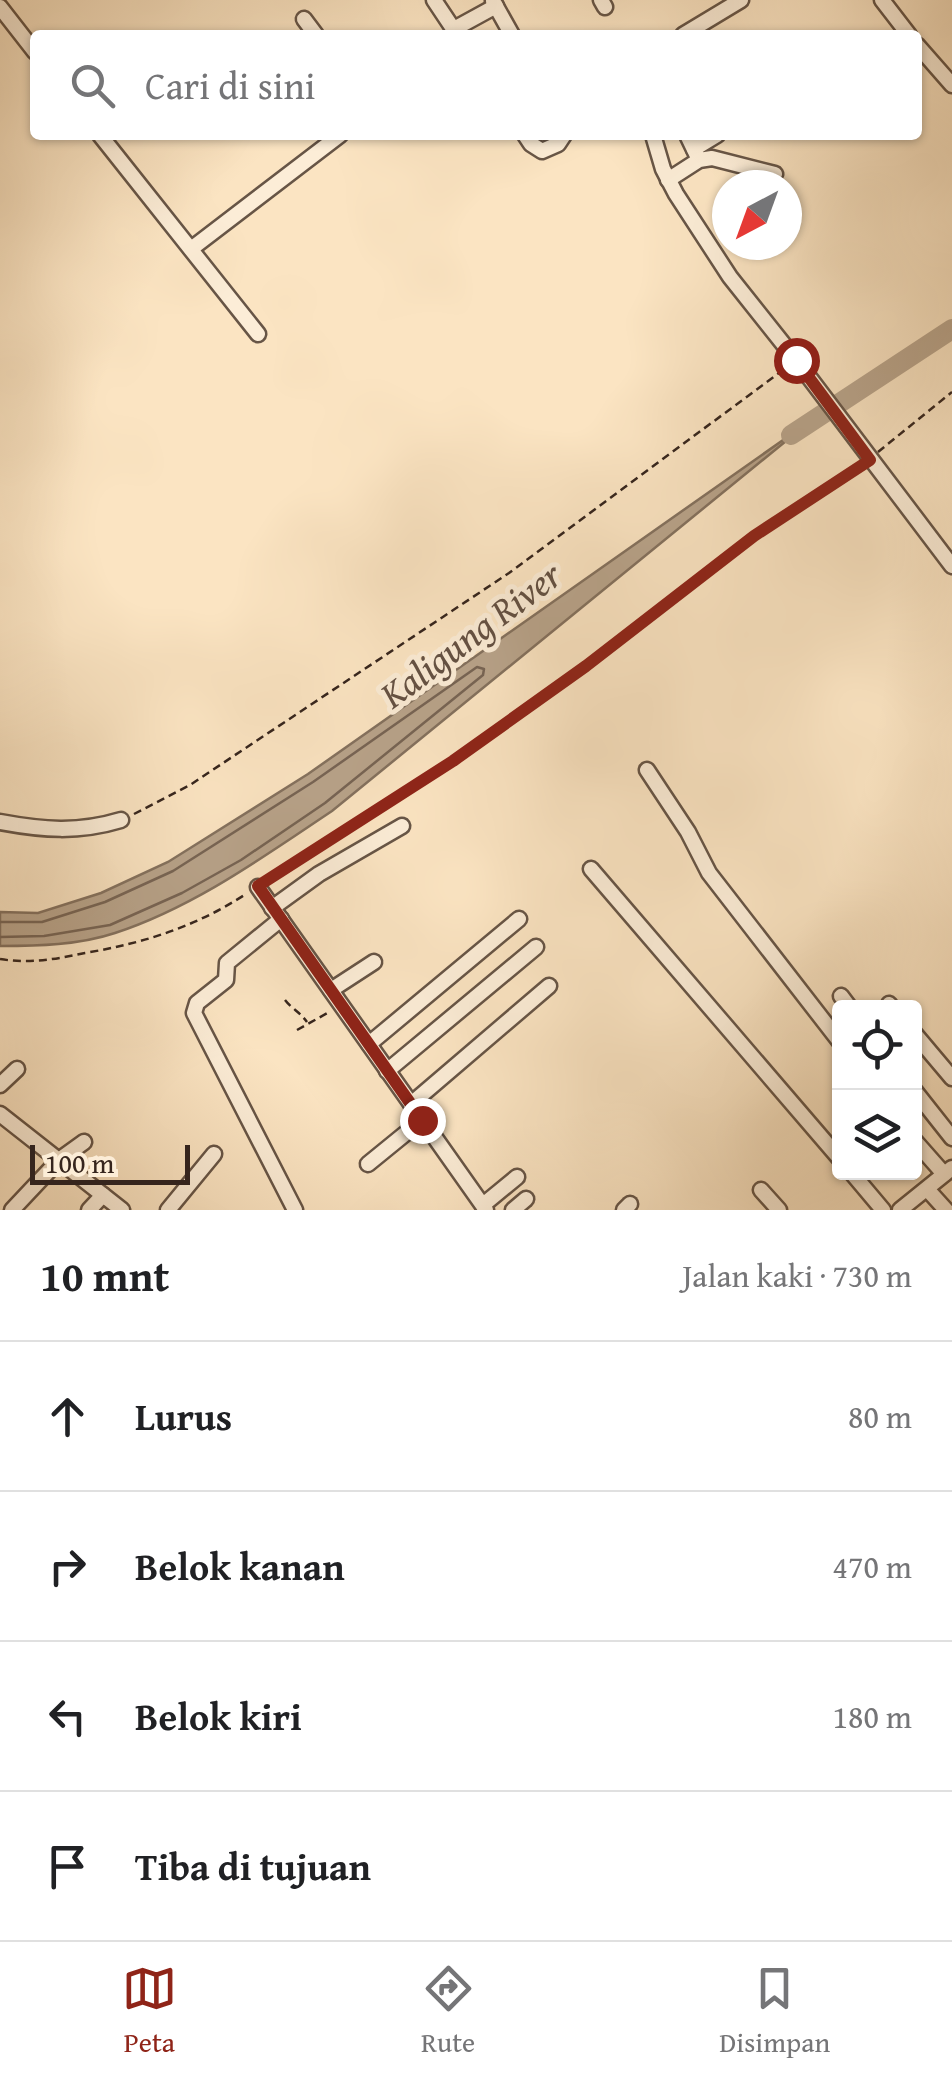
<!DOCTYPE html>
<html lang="id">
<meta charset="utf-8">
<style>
:root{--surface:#fff;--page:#f2f2f2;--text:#202124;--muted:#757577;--line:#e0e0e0;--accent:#8f2418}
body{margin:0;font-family:"Gentium Book Plus",serif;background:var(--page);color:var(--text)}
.controls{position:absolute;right:30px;bottom:30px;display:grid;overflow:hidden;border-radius:10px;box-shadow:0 2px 8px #0004}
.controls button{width:90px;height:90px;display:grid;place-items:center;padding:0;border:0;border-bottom:2px solid var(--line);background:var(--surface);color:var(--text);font:50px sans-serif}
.compass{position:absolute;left:712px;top:170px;width:90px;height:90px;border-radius:50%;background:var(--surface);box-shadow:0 2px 8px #0004;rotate:221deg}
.scale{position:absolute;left:30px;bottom:25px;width:160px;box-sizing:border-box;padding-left:10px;border:5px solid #36251d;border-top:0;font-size:28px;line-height:35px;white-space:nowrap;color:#36251d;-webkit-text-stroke:8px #fcedd7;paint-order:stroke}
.stop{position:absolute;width:30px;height:30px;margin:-22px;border:8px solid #8f2418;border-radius:50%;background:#fff}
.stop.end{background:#8f2418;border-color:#fff;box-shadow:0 2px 10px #0008}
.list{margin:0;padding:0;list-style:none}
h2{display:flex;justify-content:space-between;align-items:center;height:130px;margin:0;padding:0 40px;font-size:42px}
h2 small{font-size:32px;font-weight:400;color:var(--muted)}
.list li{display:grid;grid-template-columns:65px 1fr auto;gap:30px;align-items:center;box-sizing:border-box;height:150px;padding:0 40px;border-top:2px solid var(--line)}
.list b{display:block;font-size:38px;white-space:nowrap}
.list em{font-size:32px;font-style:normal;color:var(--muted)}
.icon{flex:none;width:55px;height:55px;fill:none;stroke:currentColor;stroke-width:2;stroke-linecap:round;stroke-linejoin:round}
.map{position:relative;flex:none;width:952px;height:1210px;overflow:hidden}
.search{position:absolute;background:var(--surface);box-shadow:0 2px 8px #0004;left:30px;right:30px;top:30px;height:110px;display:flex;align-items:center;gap:25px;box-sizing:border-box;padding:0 35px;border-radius:10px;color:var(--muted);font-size:38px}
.sheet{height:730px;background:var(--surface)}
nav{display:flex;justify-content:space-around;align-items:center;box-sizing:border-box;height:140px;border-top:2px solid var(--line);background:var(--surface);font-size:28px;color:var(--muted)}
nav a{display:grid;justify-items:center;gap:5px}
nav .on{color:var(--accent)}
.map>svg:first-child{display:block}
.water{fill:#b8a38a;stroke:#84715e;stroke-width:2.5}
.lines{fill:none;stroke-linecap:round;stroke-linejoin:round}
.shore{stroke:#776454;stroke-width:2.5}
.river{stroke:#b8a38a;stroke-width:20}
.minor-casing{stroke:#675546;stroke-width:19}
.path{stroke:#36251d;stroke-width:2.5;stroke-dasharray:8 5;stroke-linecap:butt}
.minor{stroke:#fcedd7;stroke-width:14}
.route{stroke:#8f2418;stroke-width:12}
.labels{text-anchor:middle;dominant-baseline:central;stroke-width:10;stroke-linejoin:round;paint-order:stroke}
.water-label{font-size:38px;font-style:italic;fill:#645143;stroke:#fcedd7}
</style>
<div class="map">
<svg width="952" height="1210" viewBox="0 0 952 1210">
<rect width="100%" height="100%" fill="#fbe4c2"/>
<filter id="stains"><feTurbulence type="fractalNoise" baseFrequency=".002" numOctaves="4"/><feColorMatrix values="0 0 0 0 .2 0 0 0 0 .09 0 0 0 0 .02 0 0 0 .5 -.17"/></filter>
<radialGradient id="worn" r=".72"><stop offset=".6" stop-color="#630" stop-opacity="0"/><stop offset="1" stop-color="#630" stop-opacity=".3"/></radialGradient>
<path class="water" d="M813 419 332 811C263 857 194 907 115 933 79 945 38 946 0 946V912L38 913 101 893 168 862 308 774Z"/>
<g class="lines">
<polyline class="shore" points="0,922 42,922 105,902 173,871 313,782 477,667 484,669 483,675 325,803 241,860 182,893 110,925 44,936 0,937"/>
<polyline class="river" points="791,435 952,329"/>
<g class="minor-casing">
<g id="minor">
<polyline points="434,0 456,33"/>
<polyline points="601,0 605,7"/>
<polyline points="882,0 909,35"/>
<polyline points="493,1 512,35"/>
<polyline points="0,7 35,52"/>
<polyline points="304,19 316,35"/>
<polyline points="454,29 496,6"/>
<polyline points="683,35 741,0"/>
<polyline points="917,45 952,85"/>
<polyline points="100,135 258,334"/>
<polyline points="525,135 531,144 542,151 558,144 564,135"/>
<polyline points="653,135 663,169 676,194 730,277 796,360 952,566"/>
<polyline points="687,135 699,160"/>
<polyline points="694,149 717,135"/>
<polyline points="668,180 699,160 712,158 775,174"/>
<polyline points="191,249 340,135"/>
<polyline points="647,770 688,832 709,873 840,1042"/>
<path d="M0 822C43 830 78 833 121 820"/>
<polyline points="591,869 840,1159"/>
<polyline points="258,887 486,1210"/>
<polyline points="272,908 319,874 402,826"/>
<polyline points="281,919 227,963 226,980 197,1003 194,1013 295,1210"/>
<polyline points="331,990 374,962"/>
<polyline points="841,996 850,1008"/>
<polyline points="889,1004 892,1008"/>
<polyline points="914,1033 952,1078"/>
<polyline points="369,1044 519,919"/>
<polyline points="387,1071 536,947"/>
<polyline points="0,1085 17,1069"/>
<polyline points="914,1090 952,1138"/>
<polyline points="411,1104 549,986"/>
<polyline points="0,1114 122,1210"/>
<polyline points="914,1140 944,1174"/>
<polyline points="368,1164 422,1120"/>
<polyline points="851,1172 883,1210"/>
<polyline points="927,1189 946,1210"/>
<polyline points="761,1190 779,1210"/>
<polyline points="483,1205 517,1177"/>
<polyline points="12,1210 59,1160 84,1142"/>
<polyline points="89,1210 103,1195"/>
<polyline points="168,1210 214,1154"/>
<polyline points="513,1210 526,1199"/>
<polyline points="624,1210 630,1204"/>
<polyline points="900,1210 952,1168"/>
</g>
</g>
<g class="path">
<polyline points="878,452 952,392"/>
<polyline points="134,814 190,785 509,573 787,367"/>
<polyline points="269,879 453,761 586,666 693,581 754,536 861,466"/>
<path d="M0 959C29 964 57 959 85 953 144 943 195 927 246 894"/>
<path d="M285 1000C292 1009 300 1012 307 1022"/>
<polyline points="297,1030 331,1011"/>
</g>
<use href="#minor" class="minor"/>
</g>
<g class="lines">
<polyline class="route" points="422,1120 258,886 453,761 586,666 754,536 870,460 796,360"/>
</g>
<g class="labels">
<g class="water-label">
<text transform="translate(470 634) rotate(-37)">Kaligung River</text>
</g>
</g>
<rect width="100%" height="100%" filter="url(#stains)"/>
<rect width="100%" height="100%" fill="url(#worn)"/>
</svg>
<div class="controls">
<button><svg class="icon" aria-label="locate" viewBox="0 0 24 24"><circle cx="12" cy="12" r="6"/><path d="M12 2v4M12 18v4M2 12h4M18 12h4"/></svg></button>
<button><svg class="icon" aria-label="layers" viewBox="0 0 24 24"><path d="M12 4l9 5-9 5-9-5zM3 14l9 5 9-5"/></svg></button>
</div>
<svg class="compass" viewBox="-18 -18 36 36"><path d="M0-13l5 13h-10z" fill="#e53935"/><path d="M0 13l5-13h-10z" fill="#757577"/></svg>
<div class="scale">100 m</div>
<div class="stop" style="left:796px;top:360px"></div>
<div class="stop end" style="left:422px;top:1120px"></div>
<div class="search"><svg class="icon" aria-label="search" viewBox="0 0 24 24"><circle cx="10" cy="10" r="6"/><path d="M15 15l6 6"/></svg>Cari di sini</div>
</div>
<section class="sheet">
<h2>10 mnt<small>Jalan kaki · 730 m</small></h2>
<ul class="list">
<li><svg class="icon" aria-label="ahead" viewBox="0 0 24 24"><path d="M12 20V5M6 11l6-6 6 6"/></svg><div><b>Lurus</b></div><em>80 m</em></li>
<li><svg class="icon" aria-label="right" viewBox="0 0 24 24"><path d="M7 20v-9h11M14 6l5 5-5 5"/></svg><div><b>Belok kanan</b></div><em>470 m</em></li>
<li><svg class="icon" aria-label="left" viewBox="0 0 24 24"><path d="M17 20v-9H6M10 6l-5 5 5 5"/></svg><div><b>Belok kiri</b></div><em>180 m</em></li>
<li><svg class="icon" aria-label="arrive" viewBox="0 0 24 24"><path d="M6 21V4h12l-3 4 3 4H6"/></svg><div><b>Tiba di tujuan</b></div></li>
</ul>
</section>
<nav>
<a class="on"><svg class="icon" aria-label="map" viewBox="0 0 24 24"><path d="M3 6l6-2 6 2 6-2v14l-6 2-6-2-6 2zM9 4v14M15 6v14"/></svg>Peta</a>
<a><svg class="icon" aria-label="directions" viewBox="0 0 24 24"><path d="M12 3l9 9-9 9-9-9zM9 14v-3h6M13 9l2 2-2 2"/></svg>Rute</a>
<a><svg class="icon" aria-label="saved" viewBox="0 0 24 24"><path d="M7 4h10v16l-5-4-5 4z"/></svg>Disimpan</a>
</nav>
